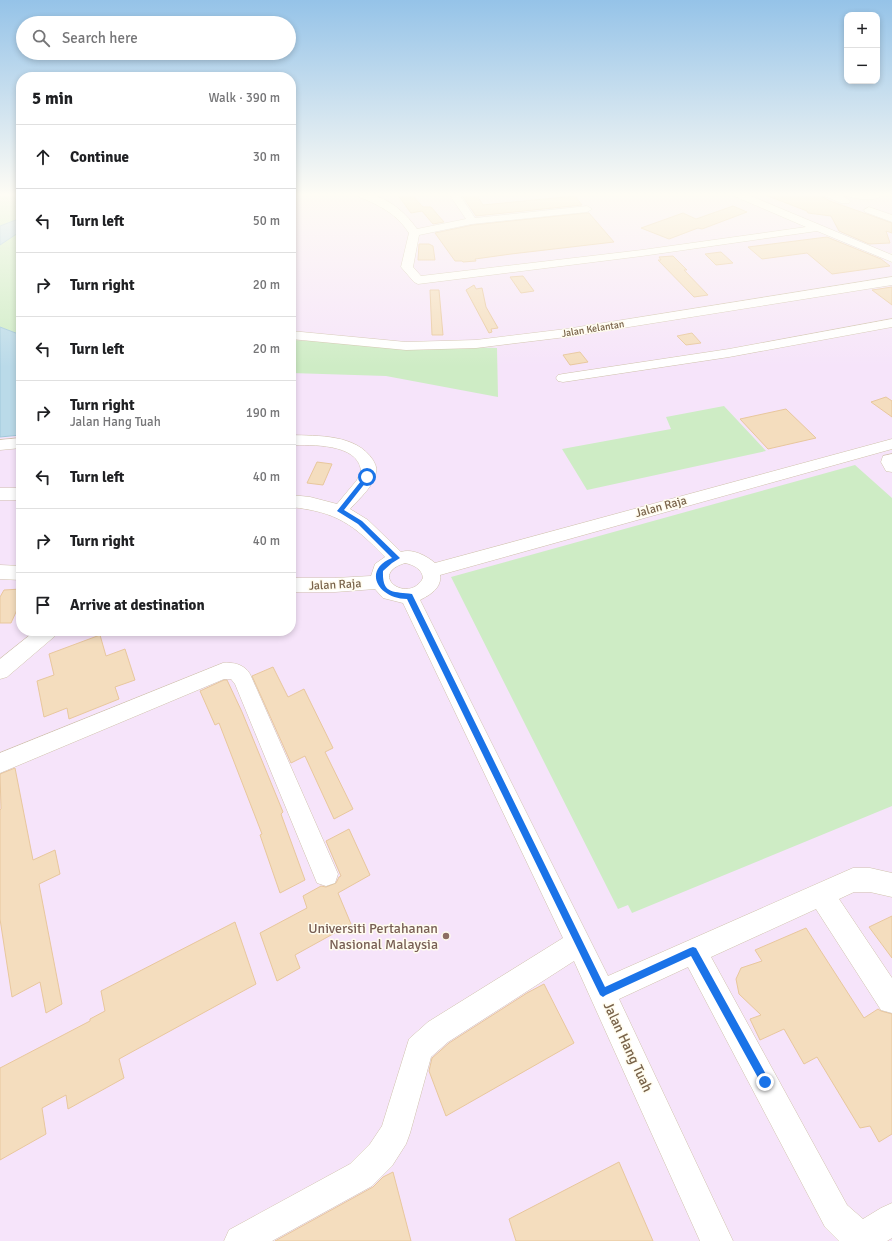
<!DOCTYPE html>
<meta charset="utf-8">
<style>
:root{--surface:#fff;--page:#f6f6f6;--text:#202124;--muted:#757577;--line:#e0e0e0}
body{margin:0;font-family:Signika,sans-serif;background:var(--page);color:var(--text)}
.controls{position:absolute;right:12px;top:12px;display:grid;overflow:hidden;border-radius:8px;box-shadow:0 2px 6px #0003}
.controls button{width:36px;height:36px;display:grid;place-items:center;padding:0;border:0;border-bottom:1px solid var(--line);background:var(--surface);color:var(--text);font:20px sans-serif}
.stop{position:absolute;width:12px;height:12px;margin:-9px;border:3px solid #1a73e8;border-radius:50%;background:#fff}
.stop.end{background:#1a73e8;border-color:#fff;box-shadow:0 1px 4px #0008}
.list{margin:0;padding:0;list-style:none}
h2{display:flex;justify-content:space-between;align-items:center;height:52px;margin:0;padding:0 16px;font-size:17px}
h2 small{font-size:13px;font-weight:400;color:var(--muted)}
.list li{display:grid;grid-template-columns:26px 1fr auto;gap:12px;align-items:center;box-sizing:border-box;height:64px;padding:0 16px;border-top:1px solid var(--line)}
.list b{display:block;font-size:15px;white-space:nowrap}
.list p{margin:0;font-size:13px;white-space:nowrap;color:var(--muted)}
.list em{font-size:13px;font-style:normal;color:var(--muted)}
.icon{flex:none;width:22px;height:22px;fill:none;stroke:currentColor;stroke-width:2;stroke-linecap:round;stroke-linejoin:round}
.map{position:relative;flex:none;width:892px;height:1241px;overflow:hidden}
.search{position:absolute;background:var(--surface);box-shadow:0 2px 6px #0003;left:16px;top:16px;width:280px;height:44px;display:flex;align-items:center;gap:10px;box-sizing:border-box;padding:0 14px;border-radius:22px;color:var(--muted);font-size:15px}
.panel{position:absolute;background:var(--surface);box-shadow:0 2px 6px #0003;left:16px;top:72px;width:280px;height:564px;border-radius:16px}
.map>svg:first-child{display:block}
.education{fill:#f6e4fa}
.green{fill:#ceecc5}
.water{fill:#badae9;stroke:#a0c8db}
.building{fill:#f4ddbe;stroke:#e8c79d}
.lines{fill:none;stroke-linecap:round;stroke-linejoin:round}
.minor-casing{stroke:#d0c2ac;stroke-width:1}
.minor{fill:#fff;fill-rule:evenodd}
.route{fill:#1a73e8}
.education-dot{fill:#8d6e63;stroke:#fffcef;stroke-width:1.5}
.labels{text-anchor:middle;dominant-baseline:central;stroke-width:3;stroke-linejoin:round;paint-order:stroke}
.far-street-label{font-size:10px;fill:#79634a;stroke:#fffcef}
.street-label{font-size:12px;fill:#79634a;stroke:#fffcef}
.near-education-label{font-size:14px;fill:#785e54;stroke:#fffcef;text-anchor:end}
.near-street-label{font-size:14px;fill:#79634a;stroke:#fffcef}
</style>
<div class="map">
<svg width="892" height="1241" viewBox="0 0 892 1241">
<rect width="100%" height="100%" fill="#fdf9e8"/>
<polygon class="education" points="291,194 892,194 892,253 882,258 892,263 892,1241 0,1241 0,437 21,435 21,631 291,631"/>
<g class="green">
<polygon points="0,194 21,194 21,218 0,226"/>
<polygon points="21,231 21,335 0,327 0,245"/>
<polygon points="291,340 497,348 498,397 386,376 291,373"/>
<polygon points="724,406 766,451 587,490 562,449 671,429 666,417"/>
<polygon points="855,465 892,498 892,806 632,913 628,905 618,909 451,577"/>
</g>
<g class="water">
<polygon points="21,218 21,231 0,245 0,226"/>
<polygon points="0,327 21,335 21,435 0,437"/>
</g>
<g class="building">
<polygon points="397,194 411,194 423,207 431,207 444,222 433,224 422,211 411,213"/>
<polygon points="461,194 476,194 483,205 575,196 582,205 476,216"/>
<polygon points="763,194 822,194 823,197 830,201 892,223 892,233 886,231 890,243 869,244 839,231 831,216 808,213 807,211"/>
<polygon points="733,206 747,212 702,229 698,228 669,239 641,228 683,213 696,219"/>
<polygon points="587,213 589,213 614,242 511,254 475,259 476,261 463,262 462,261 455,261 435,233 473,225"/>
<polygon points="827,237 881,259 890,266 832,274 807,253 762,259 748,247"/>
<polygon points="419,244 429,244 433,246 435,260 418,260"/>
<polygon points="721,252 733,263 716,265 705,254"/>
<polygon points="673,256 687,270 684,270 708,295 694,297 658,260 661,260 659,257"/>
<polygon points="523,276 534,291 521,293 510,277"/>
<polygon points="474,285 476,289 482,288 486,307 498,328 491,329 492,332 489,333 466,290"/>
<polygon points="892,287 892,305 872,290 879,289"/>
<polygon points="430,290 439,290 443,335 432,335"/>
<polygon points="692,333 701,343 686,345 677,336"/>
<polygon points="580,352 588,362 570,365 563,355"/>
<polygon points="886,397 892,401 892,417 871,402"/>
<polygon points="786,409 816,438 768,449 740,419"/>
<polygon points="317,462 332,464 323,485 307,483"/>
<polygon points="21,589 21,601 11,623 0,623 0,597 4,590"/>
<polygon points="100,635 106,656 125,649 135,680 115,687 119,699 69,719 67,708 44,717 37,681 54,675 49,654"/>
<polygon points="273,667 288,697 304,689 333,748 325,752 353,809 334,819 305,756 291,763 252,676"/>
<polygon points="224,680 227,680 242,712 283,812 281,814 305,880 280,893 260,835 262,834 219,723 215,725 200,691"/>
<polygon points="15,768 33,860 55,850 60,874 39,884 62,1004 46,1013 40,982 12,997 0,919 0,810 1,809 0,774"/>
<polygon points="349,829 370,875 338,893 351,924 295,955 300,968 277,981 260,933 307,908 303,896 321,886 326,887 336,883 339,877 341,876 326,841"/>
<polygon points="892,916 892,958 869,927"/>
<polygon points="235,922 256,984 119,1059 124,1078 68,1109 66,1095 42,1108 46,1134 0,1160 0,1068 90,1021 90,1019 105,1011 101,991"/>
<polygon points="806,928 864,1018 878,1009 881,1011 892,1014 892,1134 879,1142 870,1126 860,1128 817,1057 804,1064 784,1029 760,1040 750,1019 761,1015 739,994 736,979 741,968 762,961 755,950"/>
<polygon points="544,984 574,1043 446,1116 429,1071 432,1058 449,1043 527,993"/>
<polygon points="619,1162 653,1241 516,1241 509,1219"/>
<polygon points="393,1172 411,1241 275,1241 373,1187 383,1177"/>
</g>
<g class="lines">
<g class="minor-casing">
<g id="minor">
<path d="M356 194C381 191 404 210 417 229L466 219 449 194H459L475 218 587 206 592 209 587 212 472 224 419 235 413 267 421 276 642 250 806 227 734 196 733 194H746L892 255V262L817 231 642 256 418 284 414 282 401 267 409 233C396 213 379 205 357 196Z"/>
<path d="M823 194C832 193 843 194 850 201L849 203H841L824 196Z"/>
<path d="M845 194H884C875 203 858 199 846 196Z"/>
<polygon points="869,207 892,215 892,222 865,212 864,210"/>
<polygon points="892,277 892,285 566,337 476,348 406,350 291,339 291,331 406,342 476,340 566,329"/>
<polygon points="892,319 892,327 729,357 563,382 558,381 556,378 558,375 563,374 729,349"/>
<path d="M291 435C318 436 356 434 373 460 375 464 377 467 376 472 375 485 359 499 350 509L368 520 401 552C412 548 427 556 435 563L892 439V449L440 575C442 588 430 595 420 600L608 976 853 868H870L892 873V897L870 892H854L839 899 892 978V1013L881 1010 816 909 711 957 847 1205 863 1219 881 1208 892 1203V1238L887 1241H839L825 1227 688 967 619 999 733 1241H700L574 961 448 1042 431 1057 410 1133 406 1144 392 1166 372 1186 272 1241H224L229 1230 350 1164 370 1144 382 1126 409 1039 428 1022 563 938 403 603 383 598 375 589 335 592H291V578H335L371 576 375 564 385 557C353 524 337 512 291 507V495L310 497 337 504 357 480 361 470C357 443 311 445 291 445ZM405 563C414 565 422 569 423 578 409 605 366 575 405 563Z"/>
<polygon points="21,438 21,448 0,450 0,440"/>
<polygon points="892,454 892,472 886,471 881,462 883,456"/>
<rect x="0" y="488" width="21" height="12"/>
<polygon points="0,565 21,566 21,580 0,579"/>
<polygon points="35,631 58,631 55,636 7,677 0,679 0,659"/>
<path d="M223 663C233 662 244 664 250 674L338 874 335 883 326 886 317 883 235 684 231 679H224L0 773V753Z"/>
</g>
</g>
<use href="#minor" class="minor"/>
</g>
<linearGradient id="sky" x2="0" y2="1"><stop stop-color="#95c3e8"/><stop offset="0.53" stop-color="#fefcf5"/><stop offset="1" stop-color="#fefcf5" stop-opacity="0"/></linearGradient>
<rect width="892" height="367" fill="url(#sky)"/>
<path class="route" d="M365 476 370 477 344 510 362 521 400 558 392 563 383 571C382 595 394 591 412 594L605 987 690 948 693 947 696 948 768 1078 770 1082 768 1085 765 1087 762 1085 691 956 606 995 603 997 600 995 407 599C378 599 362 570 392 558L358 524 337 511Z"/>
<circle class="education-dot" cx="446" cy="936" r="4"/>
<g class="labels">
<g class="far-street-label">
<text transform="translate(593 329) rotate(-9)">Jalan Kelantan</text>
</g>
<g class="street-label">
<text transform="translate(661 507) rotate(-15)">Jalan Raja</text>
<text transform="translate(335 585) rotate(-3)">Jalan Raja</text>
</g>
<g class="near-education-label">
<text x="438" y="928">Universiti Pertahanan<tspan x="438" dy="16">Nasional Malaysia</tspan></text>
</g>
<g class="near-street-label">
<text transform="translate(628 1047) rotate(65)">Jalan Hang Tuah</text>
</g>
</g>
</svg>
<div class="controls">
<button>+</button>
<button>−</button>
</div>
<div class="stop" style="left:367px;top:477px"></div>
<div class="stop end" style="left:765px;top:1082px"></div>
<div class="search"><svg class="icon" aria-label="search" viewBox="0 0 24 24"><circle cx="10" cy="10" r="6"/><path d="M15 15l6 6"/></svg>Search here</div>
<section class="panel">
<h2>5 min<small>Walk · 390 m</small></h2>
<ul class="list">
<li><svg class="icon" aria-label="ahead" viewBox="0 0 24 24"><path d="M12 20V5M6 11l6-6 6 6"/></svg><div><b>Continue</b></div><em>30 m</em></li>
<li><svg class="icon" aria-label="left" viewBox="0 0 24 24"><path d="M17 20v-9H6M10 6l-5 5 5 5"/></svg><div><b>Turn left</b></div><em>50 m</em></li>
<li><svg class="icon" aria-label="right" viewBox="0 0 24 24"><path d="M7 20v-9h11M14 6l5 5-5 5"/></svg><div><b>Turn right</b></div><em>20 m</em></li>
<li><svg class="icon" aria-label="left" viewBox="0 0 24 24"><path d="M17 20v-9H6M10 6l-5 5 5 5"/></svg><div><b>Turn left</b></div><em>20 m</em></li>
<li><svg class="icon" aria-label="right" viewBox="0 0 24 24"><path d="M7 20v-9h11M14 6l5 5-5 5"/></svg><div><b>Turn right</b><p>Jalan Hang Tuah</p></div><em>190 m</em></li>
<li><svg class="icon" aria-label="left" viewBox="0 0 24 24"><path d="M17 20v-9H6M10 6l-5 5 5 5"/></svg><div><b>Turn left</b></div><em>40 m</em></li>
<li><svg class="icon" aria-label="right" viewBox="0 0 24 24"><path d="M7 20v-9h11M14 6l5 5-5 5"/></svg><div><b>Turn right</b></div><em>40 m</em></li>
<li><svg class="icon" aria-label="arrive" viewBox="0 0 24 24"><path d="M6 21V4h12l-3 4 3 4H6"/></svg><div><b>Arrive at destination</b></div></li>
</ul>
</section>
</div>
